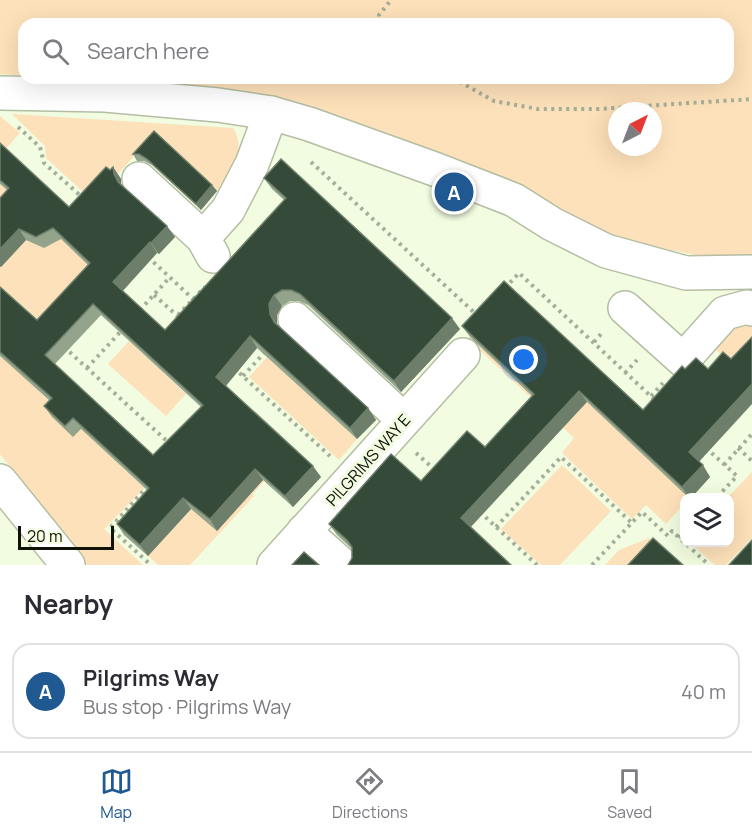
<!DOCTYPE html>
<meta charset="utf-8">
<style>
:root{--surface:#fff;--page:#f2f2f3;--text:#2b2b33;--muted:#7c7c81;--line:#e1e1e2;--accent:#205991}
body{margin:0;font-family:Manrope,sans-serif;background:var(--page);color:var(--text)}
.controls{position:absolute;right:18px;bottom:18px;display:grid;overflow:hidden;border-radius:12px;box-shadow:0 6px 24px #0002}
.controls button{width:54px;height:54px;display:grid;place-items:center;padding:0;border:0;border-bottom:2px solid var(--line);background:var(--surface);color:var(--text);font:30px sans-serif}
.compass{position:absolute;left:608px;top:102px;width:54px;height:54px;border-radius:50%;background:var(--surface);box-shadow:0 6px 24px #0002;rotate:42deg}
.scale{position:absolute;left:18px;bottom:15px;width:96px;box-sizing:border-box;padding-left:6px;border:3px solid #0e1209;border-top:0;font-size:16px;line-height:21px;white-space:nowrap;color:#0e1209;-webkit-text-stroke:4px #f1fce0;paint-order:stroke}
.you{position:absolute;left:524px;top:360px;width:21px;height:21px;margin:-15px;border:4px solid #fff;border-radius:50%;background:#1a73e8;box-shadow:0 0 0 9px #1a73e833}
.badge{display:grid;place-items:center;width:39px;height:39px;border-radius:50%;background:var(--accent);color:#fff;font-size:20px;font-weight:700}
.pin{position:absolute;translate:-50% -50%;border:3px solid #fff;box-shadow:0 2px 6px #0006}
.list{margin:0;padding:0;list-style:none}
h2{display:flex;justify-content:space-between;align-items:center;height:78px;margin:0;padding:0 24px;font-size:26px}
h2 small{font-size:20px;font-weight:400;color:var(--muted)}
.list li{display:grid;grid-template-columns:39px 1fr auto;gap:18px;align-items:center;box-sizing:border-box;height:96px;margin:0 12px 12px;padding:0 12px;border:2px solid var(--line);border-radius:18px}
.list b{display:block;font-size:22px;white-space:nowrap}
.list p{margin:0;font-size:20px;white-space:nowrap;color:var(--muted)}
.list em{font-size:20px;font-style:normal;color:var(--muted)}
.icon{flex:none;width:33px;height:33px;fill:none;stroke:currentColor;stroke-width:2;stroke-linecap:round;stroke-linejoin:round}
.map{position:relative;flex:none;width:752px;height:565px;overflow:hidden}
.search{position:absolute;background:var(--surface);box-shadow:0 6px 24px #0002;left:18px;right:18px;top:18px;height:66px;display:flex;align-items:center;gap:15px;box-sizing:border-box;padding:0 21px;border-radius:18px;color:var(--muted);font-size:22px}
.sheet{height:186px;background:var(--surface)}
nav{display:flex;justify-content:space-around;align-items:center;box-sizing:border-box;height:84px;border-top:2px solid var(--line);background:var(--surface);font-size:16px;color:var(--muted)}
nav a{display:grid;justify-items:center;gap:3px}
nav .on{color:var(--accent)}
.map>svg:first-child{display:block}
.green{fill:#fde1ba;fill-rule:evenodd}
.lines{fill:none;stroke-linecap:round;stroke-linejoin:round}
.minor-casing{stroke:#b3bea3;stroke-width:36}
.path{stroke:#a5ae98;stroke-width:4;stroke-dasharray:3 4.5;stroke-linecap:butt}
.minor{stroke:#fff;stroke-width:33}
.wall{fill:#93a38c;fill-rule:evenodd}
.shaded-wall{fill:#6d7f6b}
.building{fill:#354a39;stroke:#6d7f6b;stroke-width:1.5;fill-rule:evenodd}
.labels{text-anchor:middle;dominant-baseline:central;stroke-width:6;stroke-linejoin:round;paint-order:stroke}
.street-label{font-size:16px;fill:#0e1209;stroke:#f1fce0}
</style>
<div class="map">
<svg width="752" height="565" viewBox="0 0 752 565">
<rect width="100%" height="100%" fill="#f1fce0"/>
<g class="green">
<path d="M0 0H752V261L740 264 622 240 529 198 259 94 54 78H728V24H24V76L0 74ZM617 111H653V147H617Z"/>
<path d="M12 114 233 128C247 149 232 175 217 192L158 138 137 153 93 201 46 158 45 146Z"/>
<polygon points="0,116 20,133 0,155"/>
<polygon points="0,184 57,236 126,243 48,329 15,299 10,304 0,291"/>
<polygon points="746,315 752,317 752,357 739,371 715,349"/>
<polygon points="484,322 577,392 689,497 684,497 684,504 666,524 646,505 632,519 562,453 574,438 468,339"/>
<polygon points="129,341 186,394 166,416 108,364"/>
<polygon points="0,355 52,403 52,417 73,436 81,429 137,481 175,457 104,529 143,565 87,565 0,454"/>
<polygon points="267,357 357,439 339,460 249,377"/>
<polygon points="562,465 611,511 560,565 541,565 501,529"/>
<polygon points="226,471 272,472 253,494 254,496 190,565 158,565 148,556"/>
<polygon points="752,472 752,538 726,565 715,565 690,543 730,542 730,497 728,497"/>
<polygon points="649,538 662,550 648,565 605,565 619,550"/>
</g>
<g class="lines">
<g class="minor-casing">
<g id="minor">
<polyline points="0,93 105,95 218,105 271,113 309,124 437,170 514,200 552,224 606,251 686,273 752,272"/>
<polyline points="139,179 203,238 213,256"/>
<polyline points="203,238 228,210 252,164 271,113"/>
<polyline points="625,308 683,360 725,313 747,307 752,309"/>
<polyline points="295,319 404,420"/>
<polyline points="0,481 68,565"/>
<polyline points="304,531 342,565"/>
<polyline points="274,565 463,355"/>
</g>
</g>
<g class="path">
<polyline points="380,24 379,15 391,0"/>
<polyline points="453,78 494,101 538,109 599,109 752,99"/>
<polyline points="18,127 40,147 44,163 82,197"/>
<polyline points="311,162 477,315"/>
<polyline points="148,257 193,299"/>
<polyline points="505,288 519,273 656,401"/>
<polyline points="154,295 180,318"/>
<polyline points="140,310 170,277"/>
<polyline points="178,315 205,287"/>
<polyline points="594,342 603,332"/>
<polyline points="64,347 169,443"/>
<polyline points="87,368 123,329"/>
<polyline points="234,368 330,456"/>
<polyline points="625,373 637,360"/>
<polyline points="243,376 266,351"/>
<polyline points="651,396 663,383"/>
<polyline points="706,448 737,476 717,497"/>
<polyline points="738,448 752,461"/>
<polyline points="416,453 435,470"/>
<polyline points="724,465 752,434"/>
<polyline points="148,486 110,528 151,565"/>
<polyline points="480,512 537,565"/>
<polyline points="496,527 561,457 632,523"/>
<polyline points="679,538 684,532"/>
<polyline points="592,565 642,512 668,536 672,531 709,565"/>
</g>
<use href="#minor" class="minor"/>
</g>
<g class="wall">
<polygon points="154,131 217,191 201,210 152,165 144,161 137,161 133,154"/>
<path d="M0 143 69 207 113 167 121 179V184L175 237 159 254 157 253 122 291 165 330 284 200 272 189 264 178 460 329 401 392 308 305 299 301H290L282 306 277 315V324L368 408 376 420 357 439 257 348 226 386 321 477 293 507 263 480 217 531 191 509 148 556 124 535 117 524 147 490 81 429 73 437 52 417 44 406 49 400 0 356V287L37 320 88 265 61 239 44 248 26 240 1 267 0 266V198L7 190 0 184ZM101 315 201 407 153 455 55 364Z"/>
<polygon points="504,281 699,461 710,477 691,498 689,498 587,402 352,558 352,549 337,535 329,524 421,481 485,447 532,396 470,337 462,326"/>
</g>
<g class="shaded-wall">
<polygon points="113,167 121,179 121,185 114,174"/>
<polygon points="212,185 217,191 201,210 196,204"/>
<polygon points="167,226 175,237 159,254 151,243"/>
<polygon points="19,229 26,240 1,267 0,266 0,249"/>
<polygon points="150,242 157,253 121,293 113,282"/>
<polygon points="274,295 282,306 277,315 277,325 270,314 269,304"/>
<polygon points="452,318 460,329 401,392 394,381"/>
<polygon points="250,336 257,348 224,388 216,377"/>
<polygon points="752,384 752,404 697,464 689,452"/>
<polygon points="579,391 587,402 469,529 461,518"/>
<polygon points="368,408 376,420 357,439 350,428"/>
<polygon points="703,465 710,477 691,498 689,498 682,487"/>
<polygon points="313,466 321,477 293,507 285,496"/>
<polygon points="255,469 263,480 217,531 210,519"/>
<polygon points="183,498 191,509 148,556 140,545"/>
</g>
<g class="building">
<polygon points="154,131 212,185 196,204 147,159 139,154 133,154"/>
<path d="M0 143 69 207 106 167 110 170 113 167 114 174 118 182 167 226 151 243 150 242 113 282 165 330 286 198 264 178 281 159 452 318 394 381 300 294 291 290H282L274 295 269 304 270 314 274 322 368 408 350 428 250 336 216 377 313 466 285 496 255 469 210 519 183 498 140 545 117 524 149 488 73 418 65 426 44 406 52 398 0 352V287L37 320 90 263 53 228 36 237 19 229 0 249V198L9 188 0 180ZM93 304 203 405 153 455 45 355Z"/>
<polygon points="504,281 643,410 682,366 685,369 696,358 708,369 723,352 731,359 752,337 752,384 689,452 703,465 682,487 579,391 461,518 511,565 348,565 352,558 352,547 347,540 329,524 391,454 421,481 467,431 485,447 534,394 462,326"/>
<polygon points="653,538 683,565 628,565"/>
<polygon points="752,540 752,565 729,565"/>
<polygon points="304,552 319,565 292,565"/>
</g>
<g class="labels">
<g class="street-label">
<text transform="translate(368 460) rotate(-48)">PILGRIMS WAY E</text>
</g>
</g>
</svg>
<div class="controls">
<button><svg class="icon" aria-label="layers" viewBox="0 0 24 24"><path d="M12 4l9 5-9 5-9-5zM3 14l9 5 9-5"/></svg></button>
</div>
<svg class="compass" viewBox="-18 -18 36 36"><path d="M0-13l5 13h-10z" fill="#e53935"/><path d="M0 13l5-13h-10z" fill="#7c7c81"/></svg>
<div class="scale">20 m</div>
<div class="you"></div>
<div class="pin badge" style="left:454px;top:192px">A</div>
<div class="search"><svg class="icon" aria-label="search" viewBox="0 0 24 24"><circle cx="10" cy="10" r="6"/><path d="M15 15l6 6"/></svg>Search here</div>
</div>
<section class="sheet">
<h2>Nearby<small></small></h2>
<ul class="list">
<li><span class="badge">A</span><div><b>Pilgrims Way</b><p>Bus stop · Pilgrims Way</p></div><em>40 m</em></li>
</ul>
</section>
<nav>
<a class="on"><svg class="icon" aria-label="map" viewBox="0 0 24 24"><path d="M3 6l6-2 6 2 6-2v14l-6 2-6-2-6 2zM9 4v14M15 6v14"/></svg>Map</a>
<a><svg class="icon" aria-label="directions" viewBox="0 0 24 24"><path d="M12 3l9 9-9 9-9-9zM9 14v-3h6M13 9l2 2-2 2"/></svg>Directions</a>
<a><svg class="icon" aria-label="saved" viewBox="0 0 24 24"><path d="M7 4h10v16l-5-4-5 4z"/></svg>Saved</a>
</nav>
